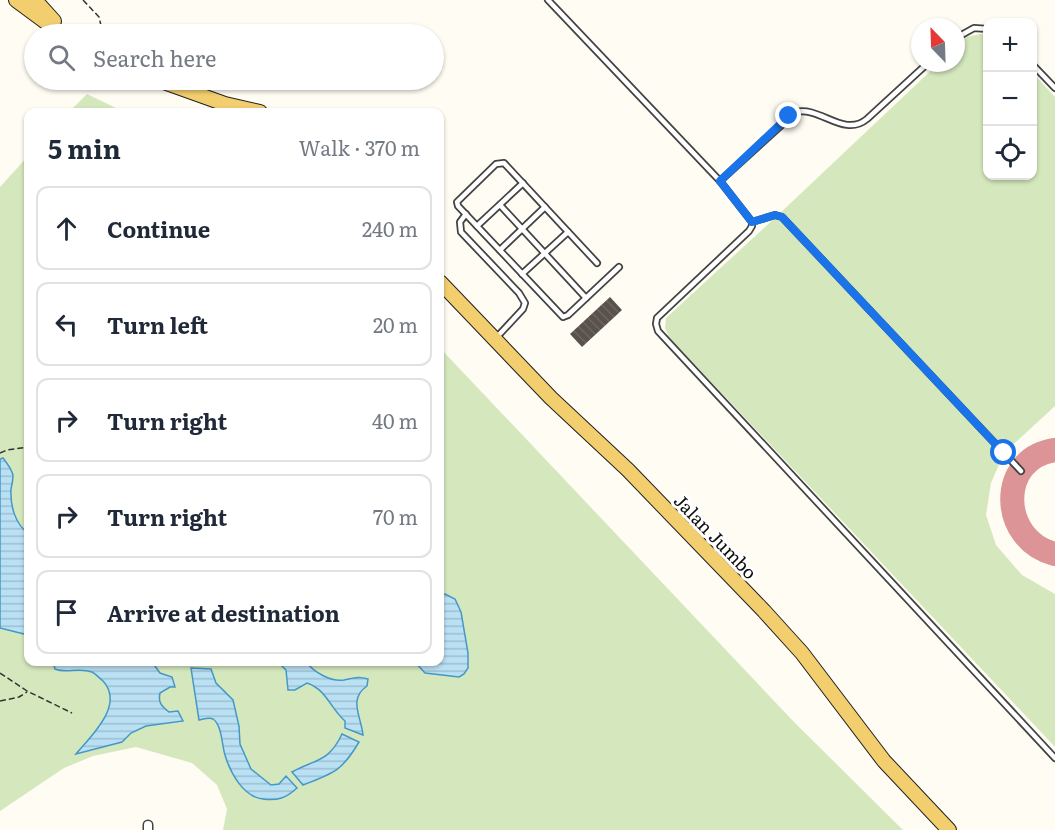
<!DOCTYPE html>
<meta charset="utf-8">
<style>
:root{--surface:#fff;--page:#f2f2f3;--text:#1f2937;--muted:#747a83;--line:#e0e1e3}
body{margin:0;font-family:Literata,serif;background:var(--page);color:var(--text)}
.controls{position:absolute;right:18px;top:18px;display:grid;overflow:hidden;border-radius:12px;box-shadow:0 2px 4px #0004}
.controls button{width:54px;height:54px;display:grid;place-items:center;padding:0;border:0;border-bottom:2px solid var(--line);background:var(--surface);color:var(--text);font:30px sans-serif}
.compass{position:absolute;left:911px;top:18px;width:54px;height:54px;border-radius:50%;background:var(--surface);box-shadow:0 2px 4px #0004;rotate:337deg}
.stop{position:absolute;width:18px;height:18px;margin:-14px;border:4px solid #1a73e8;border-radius:50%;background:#fff}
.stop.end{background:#1a73e8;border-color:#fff;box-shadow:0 2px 6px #0008}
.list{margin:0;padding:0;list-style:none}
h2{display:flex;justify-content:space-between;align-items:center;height:78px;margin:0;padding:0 24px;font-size:26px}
h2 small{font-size:20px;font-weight:400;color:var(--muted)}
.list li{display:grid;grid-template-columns:39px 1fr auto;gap:18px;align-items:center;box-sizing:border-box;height:84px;margin:0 12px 12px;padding:0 12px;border:2px solid var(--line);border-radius:12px}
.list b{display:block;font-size:22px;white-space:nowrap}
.list em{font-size:20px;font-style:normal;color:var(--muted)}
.icon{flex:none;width:33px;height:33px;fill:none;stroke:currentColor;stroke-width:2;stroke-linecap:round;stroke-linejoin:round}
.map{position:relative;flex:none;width:1055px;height:830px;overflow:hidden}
.search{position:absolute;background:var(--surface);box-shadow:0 2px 4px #0004;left:24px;top:24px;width:420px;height:66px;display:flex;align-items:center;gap:15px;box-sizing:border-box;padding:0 21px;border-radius:33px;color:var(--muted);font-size:22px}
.panel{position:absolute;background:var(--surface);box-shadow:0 2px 4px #0004;left:24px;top:108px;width:420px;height:558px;border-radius:12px}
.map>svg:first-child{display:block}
.grass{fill:#d5e8bd}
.water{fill:url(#water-rules);stroke:#4498c8;stroke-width:1.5}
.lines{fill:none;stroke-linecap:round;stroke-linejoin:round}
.taxiway{stroke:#dc9496;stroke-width:24}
.building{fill:url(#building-back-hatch)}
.lane-casing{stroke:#434343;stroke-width:8}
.street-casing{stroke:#434343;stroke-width:11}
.primary-casing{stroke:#212121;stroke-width:16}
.path{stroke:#323232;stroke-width:1.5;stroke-dasharray:6 3;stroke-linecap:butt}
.lane{stroke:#fff;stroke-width:4.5}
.street{stroke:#fff;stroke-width:8}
.primary{stroke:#f2ce6f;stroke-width:14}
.route{stroke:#1a73e8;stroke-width:8}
.labels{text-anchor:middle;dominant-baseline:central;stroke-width:6;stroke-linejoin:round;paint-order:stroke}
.street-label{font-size:18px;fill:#101010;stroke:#fff}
</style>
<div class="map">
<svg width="1055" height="830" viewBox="0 0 1055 830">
<defs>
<pattern id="water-rules" width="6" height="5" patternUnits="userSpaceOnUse" patternTransform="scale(1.5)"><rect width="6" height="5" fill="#bae0f4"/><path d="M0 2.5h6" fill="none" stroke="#9fbfd0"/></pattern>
<pattern id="building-back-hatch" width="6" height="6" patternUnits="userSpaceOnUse" patternTransform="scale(1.5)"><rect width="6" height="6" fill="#58514c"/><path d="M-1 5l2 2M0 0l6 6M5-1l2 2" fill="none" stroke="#6b6561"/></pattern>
</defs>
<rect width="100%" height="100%" fill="#fefcf3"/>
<g class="grass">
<polygon points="980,34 987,35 988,176 1032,176 1033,73 1055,97 1055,406 1004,453 991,483 986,515 996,545 1022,575 1055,594 1055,747 669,337 665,328 666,318 778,215 939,63 956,63 956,47 966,37"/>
<polygon points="87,94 124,112 69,112"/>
<polygon points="28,156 28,662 440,662 440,348 795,723 903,830 223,830 227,809 217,785 192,763 136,747 93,756 64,768 0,811 0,187"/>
</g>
<g class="water">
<path d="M3 458C7 463 11 468 13 475 13 479 12 485 11 489 10 505 15 524 28 533V635L0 628V459Z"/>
<polygon points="445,594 455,599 461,612 468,653 468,668 464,674 459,677 425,673 415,662 440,662 440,595"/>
<path d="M53 662H152L160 673 172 677 175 687H170L160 693C158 702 161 706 169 712L178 711 183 721 146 726 131 733 122 742 76 754C91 736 125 705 103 681 99 678 96 674 92 672 78 667 67 674 55 669Z"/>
<path d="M278 662H306C314 672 330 682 344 680 354 678 358 676 368 679L367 686C348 699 361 716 363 735L345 728V721C330 708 327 690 307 683L295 690H288L286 670Z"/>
<path d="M191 668 211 669 216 683 233 700 239 726 240 744 251 769 271 785 279 784 286 776 297 788C286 798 278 801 263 799 243 797 230 772 225 755 222 746 222 725 213 719 209 717 204 719 199 720Z"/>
<path d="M342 734 359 742C342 771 334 773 303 785L292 772C316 759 329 762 342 734Z"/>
</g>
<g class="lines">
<path class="taxiway" d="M1055 450C997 458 999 540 1055 554"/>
</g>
<polygon class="building" points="610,297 622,310 582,347 570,334"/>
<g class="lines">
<g class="lane-casing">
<g id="lane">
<polyline points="548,0 720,181 752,222 752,226 749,231 657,318 656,324 658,331 1055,758"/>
<polyline points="956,38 974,28 988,29"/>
<polyline points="1032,64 1055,88"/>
<path d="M720 181 796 112C820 106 844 138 867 119L928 63"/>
<polyline points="500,205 586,298"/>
<polyline points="466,214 460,222 461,232 519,293 525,303 523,309 496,338"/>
<polyline points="752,222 775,215 782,217 1021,471"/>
<polyline points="477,226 523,183"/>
<polyline points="500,250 545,207"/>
<polyline points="597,263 504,163 496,164 457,202 458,206 563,317 568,315 619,267"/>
<polyline points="522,274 568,232"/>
</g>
</g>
<g class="street-casing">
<polyline id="street" points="148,825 148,830"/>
</g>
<g class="primary-casing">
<g id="primary">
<polyline points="16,0 62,34"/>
<polyline points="35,0 54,21"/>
<polyline points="158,80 225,104 260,112"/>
<polyline points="440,282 551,398 628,470 764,611 802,653 884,761 949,830"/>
</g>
</g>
<g class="path">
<polyline points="83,0 99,17 103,34"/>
<polyline points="0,453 7,450 28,447"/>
<polyline points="0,673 27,691 72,713"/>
<polyline points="0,701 19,697 27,692"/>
</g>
<use href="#lane" class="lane"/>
<use href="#street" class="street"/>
<use href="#primary" class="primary"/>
</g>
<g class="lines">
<polyline class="route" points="789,116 720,181 752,222 775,215 782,217 1004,453"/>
</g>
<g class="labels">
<g class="street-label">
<text transform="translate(716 536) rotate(46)">Jalan Jumbo</text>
</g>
</g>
</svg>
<div class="controls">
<button>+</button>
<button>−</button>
<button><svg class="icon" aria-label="locate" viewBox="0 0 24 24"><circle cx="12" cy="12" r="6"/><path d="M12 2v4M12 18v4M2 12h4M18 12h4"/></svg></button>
</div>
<svg class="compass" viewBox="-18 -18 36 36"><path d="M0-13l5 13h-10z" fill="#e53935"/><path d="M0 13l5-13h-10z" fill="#747a83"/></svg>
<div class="stop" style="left:1004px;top:453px"></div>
<div class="stop end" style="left:789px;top:116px"></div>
<div class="search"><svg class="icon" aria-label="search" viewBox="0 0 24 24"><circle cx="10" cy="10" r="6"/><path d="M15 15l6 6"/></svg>Search here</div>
<section class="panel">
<h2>5 min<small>Walk · 370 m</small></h2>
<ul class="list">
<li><svg class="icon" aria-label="ahead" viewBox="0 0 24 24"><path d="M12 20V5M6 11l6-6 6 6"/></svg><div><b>Continue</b></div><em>240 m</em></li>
<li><svg class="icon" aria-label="left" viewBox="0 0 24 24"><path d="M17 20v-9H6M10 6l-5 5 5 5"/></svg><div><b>Turn left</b></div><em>20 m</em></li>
<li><svg class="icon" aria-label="right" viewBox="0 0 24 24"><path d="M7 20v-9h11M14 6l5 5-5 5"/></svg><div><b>Turn right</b></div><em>40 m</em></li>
<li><svg class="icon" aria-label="right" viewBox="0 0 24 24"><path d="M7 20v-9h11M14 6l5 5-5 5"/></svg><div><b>Turn right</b></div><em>70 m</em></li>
<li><svg class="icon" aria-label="arrive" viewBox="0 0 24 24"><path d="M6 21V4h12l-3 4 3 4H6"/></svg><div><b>Arrive at destination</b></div></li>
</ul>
</section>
</div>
